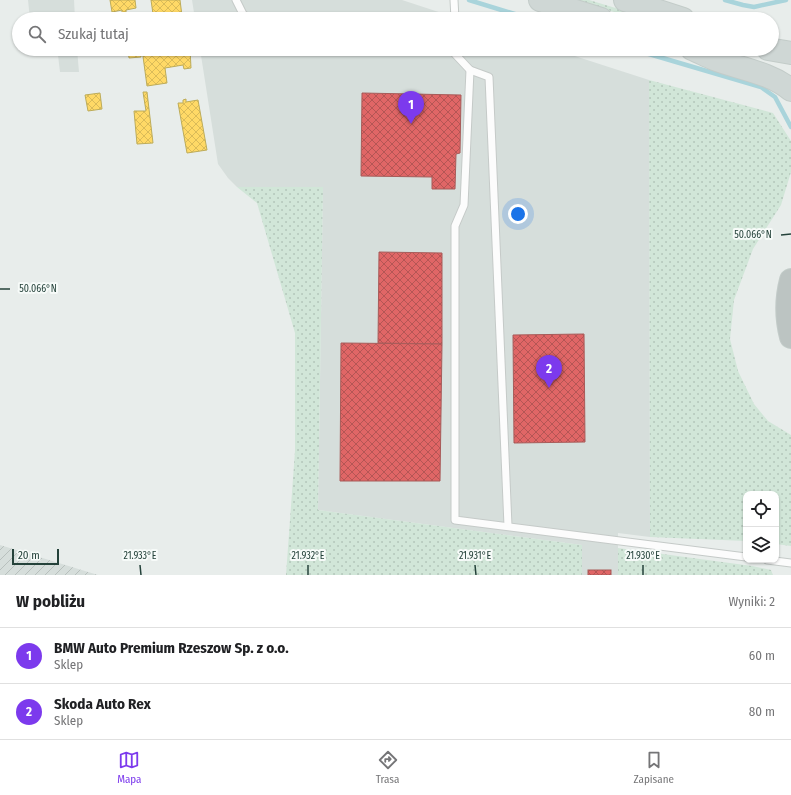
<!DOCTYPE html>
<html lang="pl">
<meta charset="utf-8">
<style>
:root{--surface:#fff;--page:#f6f6f6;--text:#202124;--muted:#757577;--line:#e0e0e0;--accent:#7c3aed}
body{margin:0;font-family:"Fira Sans Condensed",sans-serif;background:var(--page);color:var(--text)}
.controls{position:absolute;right:12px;bottom:12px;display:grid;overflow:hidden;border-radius:8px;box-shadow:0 1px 3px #0004}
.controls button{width:36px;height:36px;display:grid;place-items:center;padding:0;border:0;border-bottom:1px solid var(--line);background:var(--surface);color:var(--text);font:20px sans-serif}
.scale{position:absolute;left:12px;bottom:10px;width:47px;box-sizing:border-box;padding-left:4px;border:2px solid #24423a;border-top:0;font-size:11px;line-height:14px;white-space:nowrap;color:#24423a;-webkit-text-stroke:3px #f7fbf9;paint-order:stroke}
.you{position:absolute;left:518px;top:214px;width:14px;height:14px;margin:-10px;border:3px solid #fff;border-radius:50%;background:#1a73e8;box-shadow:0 0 0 6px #1a73e833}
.badge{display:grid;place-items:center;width:26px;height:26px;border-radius:50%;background:var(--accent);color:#fff;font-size:13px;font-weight:700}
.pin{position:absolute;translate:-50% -33px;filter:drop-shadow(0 1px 2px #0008)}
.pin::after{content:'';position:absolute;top:21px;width:14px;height:12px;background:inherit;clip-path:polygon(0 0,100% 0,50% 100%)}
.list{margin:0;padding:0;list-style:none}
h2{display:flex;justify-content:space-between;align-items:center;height:52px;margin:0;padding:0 16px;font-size:17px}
h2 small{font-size:13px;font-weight:400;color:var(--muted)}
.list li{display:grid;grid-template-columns:26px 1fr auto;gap:12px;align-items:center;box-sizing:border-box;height:56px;padding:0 16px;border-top:1px solid var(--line)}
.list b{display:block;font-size:15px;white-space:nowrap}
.list p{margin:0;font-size:13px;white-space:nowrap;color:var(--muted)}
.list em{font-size:13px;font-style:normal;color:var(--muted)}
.icon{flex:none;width:22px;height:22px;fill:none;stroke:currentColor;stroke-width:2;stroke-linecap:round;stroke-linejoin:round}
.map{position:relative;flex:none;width:791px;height:575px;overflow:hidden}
.search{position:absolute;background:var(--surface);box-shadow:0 1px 3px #0004;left:12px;right:12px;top:12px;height:44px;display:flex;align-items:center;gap:10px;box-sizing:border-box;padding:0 14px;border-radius:22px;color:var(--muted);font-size:15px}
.sheet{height:164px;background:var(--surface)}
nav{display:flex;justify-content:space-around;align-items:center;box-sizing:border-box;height:56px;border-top:1px solid var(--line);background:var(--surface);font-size:11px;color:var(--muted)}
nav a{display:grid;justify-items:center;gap:2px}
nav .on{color:var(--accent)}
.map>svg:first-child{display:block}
.built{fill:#d6dedb}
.industrial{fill:url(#industrial-furrows)}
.grass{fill:url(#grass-dots)}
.homes{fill:url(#homes-cross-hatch);stroke:#bdac59}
.shops{fill:url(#shops-cross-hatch);stroke:#a85b59}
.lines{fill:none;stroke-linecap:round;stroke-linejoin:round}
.stream{stroke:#a9d4db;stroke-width:4.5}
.lane-casing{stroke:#c5cac8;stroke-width:9}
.primary-casing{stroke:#c3ccc9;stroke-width:24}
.highway-casing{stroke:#c3ccc9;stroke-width:24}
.lane{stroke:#fcfcfc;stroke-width:7}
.primary{stroke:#cfd7d5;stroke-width:22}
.highway{stroke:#bcc4c2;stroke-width:22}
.ticks{fill:none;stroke:#24423a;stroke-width:1.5}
.ticks-label{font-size:10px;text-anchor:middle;fill:#24423a;stroke:#f7fbf9;stroke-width:4;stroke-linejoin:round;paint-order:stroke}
</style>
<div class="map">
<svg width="791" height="575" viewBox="0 0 791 575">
<defs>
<pattern id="industrial-furrows" width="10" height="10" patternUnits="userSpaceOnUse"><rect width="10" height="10" fill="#d6dedb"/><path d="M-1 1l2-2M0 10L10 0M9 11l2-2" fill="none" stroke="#b8c0bd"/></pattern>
<pattern id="grass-dots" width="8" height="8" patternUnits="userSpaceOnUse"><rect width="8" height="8" fill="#d1e6d8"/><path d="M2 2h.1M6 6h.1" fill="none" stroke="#b3c6ba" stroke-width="1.8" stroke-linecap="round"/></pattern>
<pattern id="homes-cross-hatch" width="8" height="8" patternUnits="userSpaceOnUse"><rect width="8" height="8" fill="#ffd966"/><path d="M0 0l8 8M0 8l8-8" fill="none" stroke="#dabb59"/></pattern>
<pattern id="shops-cross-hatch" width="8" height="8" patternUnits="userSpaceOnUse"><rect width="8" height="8" fill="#e06666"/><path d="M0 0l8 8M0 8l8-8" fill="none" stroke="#b55655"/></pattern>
</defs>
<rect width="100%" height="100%" fill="#e8edeb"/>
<g class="built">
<polygon points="28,0 74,0 75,19 30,19"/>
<polygon points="192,0 402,0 460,19 195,19"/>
<polygon points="32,49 77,49 79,72 60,72 58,55 33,56"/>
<polygon points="200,49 553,49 649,80 650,537 618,533 618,575 582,575 582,545 318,510 323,187 237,187 228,178 218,164"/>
</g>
<polygon class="industrial" points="0,545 98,575 0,575"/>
<g class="grass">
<polygon points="575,0 589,0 652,19 637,19"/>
<polygon points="649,80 773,113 791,141 791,172 781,205 753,249 734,300 730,339 738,371 754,404 768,421 791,435 791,546 776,544 776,494 746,494 746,541 650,537"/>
<polygon points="237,187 323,187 318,510 582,545 582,575 286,575 295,451 295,333 257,203"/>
<polygon points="618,548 752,566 771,570 773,575 618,575"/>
</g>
<g class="homes">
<polygon points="110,0 135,0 136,8 126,10 126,12 122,13 122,10 112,12"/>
<polygon points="151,0 180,0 182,16 157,19 156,14 153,14"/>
<polygon points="193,14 193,19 168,19 168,18"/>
<polygon points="137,16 137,19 120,19 120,18"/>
<polygon points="128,49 140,49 141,57 129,58"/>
<polygon points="142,49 190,49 191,68 184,69 183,65 165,68 167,83 147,86"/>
<polygon points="143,92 147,92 153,143 137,144 134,111 146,111"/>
<polygon points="100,93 102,109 88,111 85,95"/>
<polygon points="186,99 186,102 198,100 207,150 187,153 178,103 183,103 183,100"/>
</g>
<g class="shops">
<polygon points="362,93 461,95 460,153 456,154 455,189 432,189 432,177 361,176"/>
<polygon points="379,252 442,253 442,344 378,343"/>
<polygon points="584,334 585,442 514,443 513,335"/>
<polygon points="341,343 442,344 440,481 340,481"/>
<rect x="588" y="570" width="23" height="5"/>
</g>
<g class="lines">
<g class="stream">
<polyline points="469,0 531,19"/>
<polyline points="725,0 743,5 754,7 786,0"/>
<polyline points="632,49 761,87 775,97 791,127"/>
</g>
<g class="lane-casing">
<g id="lane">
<polyline points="236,0 243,14 249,19"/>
<polyline points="454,0 455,19"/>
<polyline points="455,49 455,54 470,70 464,205 455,226 455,520 746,557"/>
<polyline points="470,70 489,77 508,526"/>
<polyline points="767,560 791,563"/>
</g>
</g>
<g class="primary-casing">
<g id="primary">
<polyline points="540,0 601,19"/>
<polyline points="625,0 683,19"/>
<path d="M692 49C699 52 707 56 714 59 740 69 769 72 791 90"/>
<polyline points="768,49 791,53"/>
</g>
</g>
<g class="highway-casing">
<path id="highway" d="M791 280C786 299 786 318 791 337"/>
</g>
<use href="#lane" class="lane"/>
<use href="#primary" class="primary"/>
<use href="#highway" class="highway"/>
</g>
<path class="ticks" d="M781 235 791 234M0 289H10M140 565 141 575M308 565V575M475 565 476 575M643 565V575"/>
<g class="ticks-label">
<text x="753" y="238">50.066°N</text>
<text x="38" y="292">50.066°N</text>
<text x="140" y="559">21.933°E</text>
<text x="308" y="559">21.932°E</text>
<text x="475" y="559">21.931°E</text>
<text x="643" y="559">21.930°E</text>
</g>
</svg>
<div class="controls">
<button><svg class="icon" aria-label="locate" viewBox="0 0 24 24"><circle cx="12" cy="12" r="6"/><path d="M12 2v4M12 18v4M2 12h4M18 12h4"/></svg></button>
<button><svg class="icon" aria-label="layers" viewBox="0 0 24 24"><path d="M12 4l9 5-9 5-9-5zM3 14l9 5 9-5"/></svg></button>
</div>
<div class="scale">20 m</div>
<div class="you"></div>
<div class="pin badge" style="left:411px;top:124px">1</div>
<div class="pin badge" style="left:549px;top:388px">2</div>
<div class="search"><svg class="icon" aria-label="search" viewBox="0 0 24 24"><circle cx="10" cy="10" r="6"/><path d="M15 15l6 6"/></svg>Szukaj tutaj</div>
</div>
<section class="sheet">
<h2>W pobliżu<small>Wyniki: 2</small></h2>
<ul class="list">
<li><span class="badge">1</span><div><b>BMW Auto Premium Rzeszow Sp. z o.o.</b><p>Sklep</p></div><em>60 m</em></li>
<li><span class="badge">2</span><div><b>Skoda Auto Rex</b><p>Sklep</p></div><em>80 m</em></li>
</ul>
</section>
<nav>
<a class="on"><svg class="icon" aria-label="map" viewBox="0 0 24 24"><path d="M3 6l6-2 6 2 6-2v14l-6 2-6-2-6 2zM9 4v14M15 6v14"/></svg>Mapa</a>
<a><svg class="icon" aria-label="directions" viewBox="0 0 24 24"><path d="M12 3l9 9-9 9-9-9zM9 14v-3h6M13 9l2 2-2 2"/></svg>Trasa</a>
<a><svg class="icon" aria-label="saved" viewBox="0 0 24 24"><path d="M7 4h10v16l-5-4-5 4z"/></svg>Zapisane</a>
</nav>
